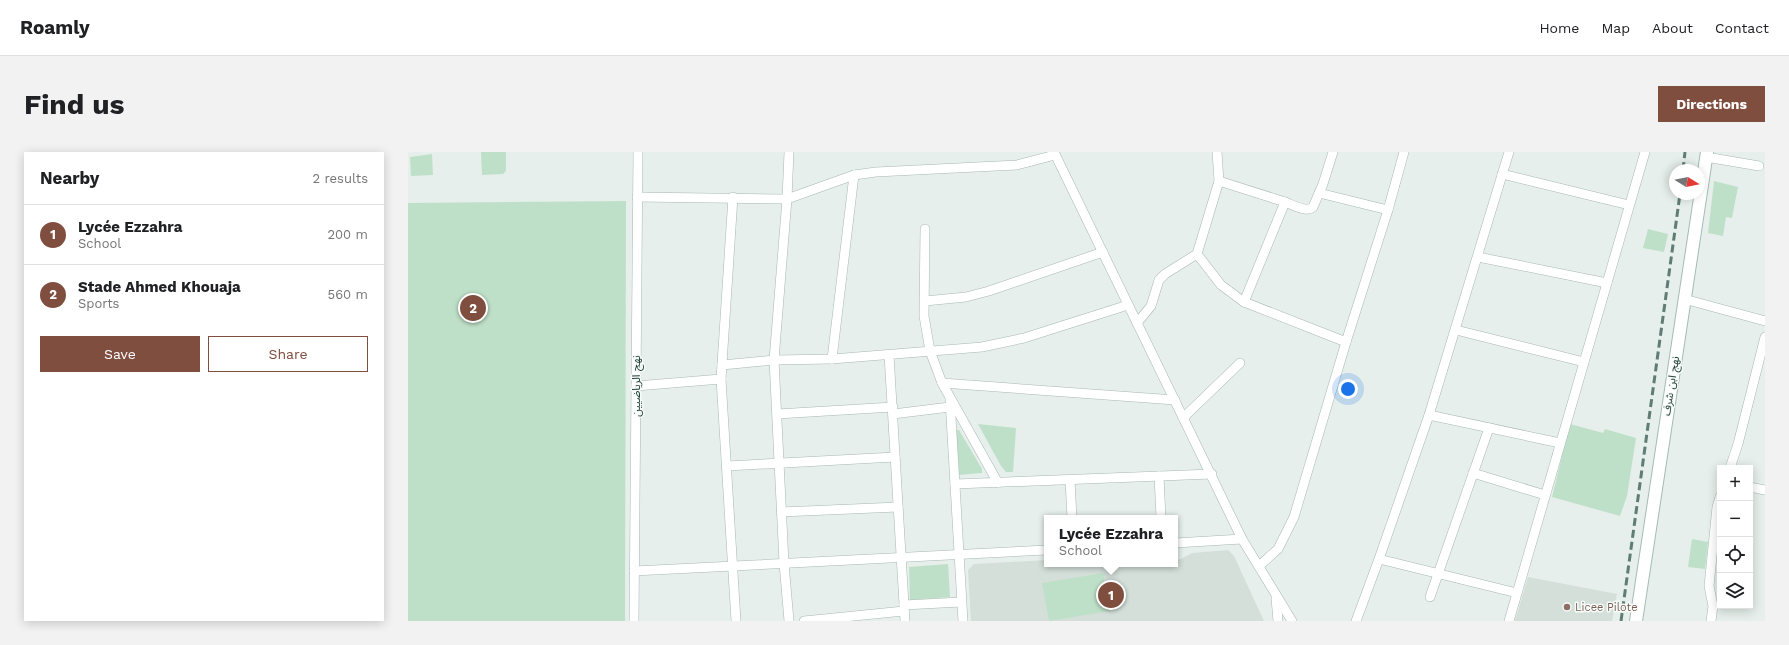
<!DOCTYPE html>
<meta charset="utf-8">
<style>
:root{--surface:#fff;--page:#f2f2f2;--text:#202124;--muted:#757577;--line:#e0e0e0;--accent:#7f4e3f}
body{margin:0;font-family:"Work Sans","Noto Sans Arabic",sans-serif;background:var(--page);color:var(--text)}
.controls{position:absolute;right:12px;bottom:12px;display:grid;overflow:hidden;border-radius:0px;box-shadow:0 2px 10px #0003}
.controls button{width:36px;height:36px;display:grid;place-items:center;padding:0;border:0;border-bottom:1px solid var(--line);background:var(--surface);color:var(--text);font:20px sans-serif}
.compass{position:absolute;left:1261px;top:12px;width:36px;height:36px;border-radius:50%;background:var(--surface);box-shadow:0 2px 10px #0003;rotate:100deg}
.you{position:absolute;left:940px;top:237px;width:14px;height:14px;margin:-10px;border:3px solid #fff;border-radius:50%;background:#1a73e8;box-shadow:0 0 0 6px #1a73e833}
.badge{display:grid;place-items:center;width:26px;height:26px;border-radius:50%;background:var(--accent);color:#fff;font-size:13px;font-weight:700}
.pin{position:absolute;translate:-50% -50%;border:2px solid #fff;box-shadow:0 1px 4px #0006}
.popup{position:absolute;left:636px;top:363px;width:134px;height:52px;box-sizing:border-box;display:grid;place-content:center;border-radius:0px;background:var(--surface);filter:drop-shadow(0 1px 3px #0005);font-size:13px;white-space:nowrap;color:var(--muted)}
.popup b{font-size:15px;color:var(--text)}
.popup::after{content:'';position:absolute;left:50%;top:100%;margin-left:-8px;border:8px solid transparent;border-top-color:var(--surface)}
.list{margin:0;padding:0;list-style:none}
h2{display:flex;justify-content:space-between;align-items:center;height:52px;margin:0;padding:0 16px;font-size:17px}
h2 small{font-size:13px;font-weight:400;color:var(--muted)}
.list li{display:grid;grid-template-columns:26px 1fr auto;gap:12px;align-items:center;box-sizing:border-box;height:60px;padding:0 16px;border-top:1px solid var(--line)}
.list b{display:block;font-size:15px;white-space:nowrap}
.list p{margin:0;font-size:13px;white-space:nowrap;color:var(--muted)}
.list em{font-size:13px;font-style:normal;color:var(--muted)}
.actions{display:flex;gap:8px;padding:12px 16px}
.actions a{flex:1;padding:9px 0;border:1px solid var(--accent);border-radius:0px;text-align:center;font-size:14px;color:var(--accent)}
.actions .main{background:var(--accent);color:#fff}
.icon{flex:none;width:22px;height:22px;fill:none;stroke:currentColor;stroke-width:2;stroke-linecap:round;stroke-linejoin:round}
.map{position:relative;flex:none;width:1357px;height:469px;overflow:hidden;border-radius:0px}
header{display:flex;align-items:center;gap:24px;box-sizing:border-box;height:56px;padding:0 20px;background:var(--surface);border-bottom:1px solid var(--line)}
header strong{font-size:19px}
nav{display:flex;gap:22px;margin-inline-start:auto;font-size:14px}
.intro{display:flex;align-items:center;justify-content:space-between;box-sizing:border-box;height:96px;padding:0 24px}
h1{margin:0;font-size:28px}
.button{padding:10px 18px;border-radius:0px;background:var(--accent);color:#fff;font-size:14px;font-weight:700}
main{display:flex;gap:24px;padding:0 24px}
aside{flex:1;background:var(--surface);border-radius:0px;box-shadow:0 2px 10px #0003}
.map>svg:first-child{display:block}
.built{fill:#d4dfda}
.green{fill:#bfe0c8}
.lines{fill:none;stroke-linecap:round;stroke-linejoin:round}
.minor-casing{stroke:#a8b8b2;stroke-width:10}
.secondary-casing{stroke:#a4bbb3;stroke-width:14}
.minor{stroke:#fff;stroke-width:9}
.secondary{stroke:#fff;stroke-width:12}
.rail{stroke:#5f7d75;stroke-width:3;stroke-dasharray:8 4;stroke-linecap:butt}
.education-dot{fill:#8d6e63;stroke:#f7fbf9;stroke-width:1.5}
.labels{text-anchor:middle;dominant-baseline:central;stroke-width:3;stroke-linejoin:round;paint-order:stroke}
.street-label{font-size:11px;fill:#24423a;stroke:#f7fbf9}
.education-label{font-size:11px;fill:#785e54;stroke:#f7fbf9;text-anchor:start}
</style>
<header>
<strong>Roamly</strong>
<nav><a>Home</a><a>Map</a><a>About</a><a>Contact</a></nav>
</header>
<div class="intro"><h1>Find us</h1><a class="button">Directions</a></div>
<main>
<aside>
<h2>Nearby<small>2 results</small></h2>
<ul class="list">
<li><span class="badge">1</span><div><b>Lycée Ezzahra</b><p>School</p></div><em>200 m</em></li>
<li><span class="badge">2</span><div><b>Stade Ahmed Khouaja</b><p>Sports</p></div><em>560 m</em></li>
</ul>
<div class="actions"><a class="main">Save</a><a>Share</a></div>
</aside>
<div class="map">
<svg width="1357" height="469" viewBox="0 0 1357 469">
<rect width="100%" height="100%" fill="#e6efeb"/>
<g class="built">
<polygon points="820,398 826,404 856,469 563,469 560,418 566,412 639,408 639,412 767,412 767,408 773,407 784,401"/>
<polygon points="1120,425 1209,442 1204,469 1107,469"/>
</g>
<g class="green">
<polygon points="73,0 98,0 98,19 95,22 74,23"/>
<polygon points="24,2 25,23 3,24 2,5"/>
<polygon points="1306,29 1330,35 1324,66 1318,65 1315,84 1300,81"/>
<polygon points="218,49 217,469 0,469 0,51"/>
<polygon points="1240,77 1260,82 1256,100 1235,96"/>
<polygon points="570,272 608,276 605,320 598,320 593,314"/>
<polygon points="1162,272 1195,281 1197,277 1228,286 1219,344 1212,364 1144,345"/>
<polygon points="548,278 551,278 574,317 574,321 551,323"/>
<polygon points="1284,387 1300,390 1297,417 1280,415"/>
<polygon points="540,412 542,445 502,448 501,415"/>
<polygon points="695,421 702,459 641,469 634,431"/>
</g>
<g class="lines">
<g class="minor-casing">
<g id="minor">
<polyline points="646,0 834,387 884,469"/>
<path d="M925 0 915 32 905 55C898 61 885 53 877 50L836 150 938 190"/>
<polyline points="1298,5 1351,14"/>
<polyline points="1094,22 1221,53"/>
<polyline points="811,29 877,50"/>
<polyline points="911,41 980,58"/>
<polyline points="229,45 379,47 446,23 468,20 609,13 647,3"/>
<polyline points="325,45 313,227 328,469"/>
<polyline points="517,77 516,164 522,199 534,231 590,331"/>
<polyline points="789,102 813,133 836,150"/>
<polyline points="1070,105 1199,131"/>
<polyline points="1276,147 1357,169"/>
<polyline points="517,149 558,145 581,139 695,100"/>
<polyline points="729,171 743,154 751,128 757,122 789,102 811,29 809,0"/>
<polyline points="1048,178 1176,210"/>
<polyline points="481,203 497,469"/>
<polyline points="424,207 446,23"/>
<polyline points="314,213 366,208 424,207 574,195 616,186 720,153"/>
<polyline points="534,231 767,248"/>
<polyline points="228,234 313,227"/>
<polyline points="542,248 555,469"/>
<polyline points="369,262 485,255"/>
<polyline points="485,262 542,255"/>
<polyline points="1021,263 1152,291"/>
<polyline points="776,265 832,211"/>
<polyline points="319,314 487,305"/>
<polyline points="1322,316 1330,292 1357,185"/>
<polyline points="1065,321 1137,343"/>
<polyline points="751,324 753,366"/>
<polyline points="662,328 664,366"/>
<polyline points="547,332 804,322"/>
<polyline points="1342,335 1357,338"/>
<polyline points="373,360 490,355"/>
<polyline points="767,391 834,387"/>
<polyline points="971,407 1109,441"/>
<polyline points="851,414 870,397 886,365 938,190 980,58 996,0"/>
<polyline points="226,419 639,398"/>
<polyline points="1022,445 1081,276"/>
<polyline points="868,446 870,469"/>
<polyline points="496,453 553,450"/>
<polyline points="226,469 230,0"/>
<polyline points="381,469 376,411 366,208 379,47 381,0"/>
<polyline points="396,469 496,459"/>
<polyline points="948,469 971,407 1021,263 1101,0"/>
<polyline points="1101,469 1237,0"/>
<polyline points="1303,469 1305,454 1301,434 1309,355 1312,345"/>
</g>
</g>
<g class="secondary-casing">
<polyline id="secondary" points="1228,469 1299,0"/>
</g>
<use href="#minor" class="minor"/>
<use href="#secondary" class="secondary"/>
<g class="rail">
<polyline points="1275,18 1277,0"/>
<polyline points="1213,469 1272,42"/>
</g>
</g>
<circle class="education-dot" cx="1159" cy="455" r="4"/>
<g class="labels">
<g class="street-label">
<text transform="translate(228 234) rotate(-90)">نهج الرياضيين</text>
<text transform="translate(1263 234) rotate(-81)">نهج ابن شرف</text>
</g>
<g class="education-label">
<text x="1167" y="455">Licee Pilote</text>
</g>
</g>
</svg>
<div class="controls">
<button>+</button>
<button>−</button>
<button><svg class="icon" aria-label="locate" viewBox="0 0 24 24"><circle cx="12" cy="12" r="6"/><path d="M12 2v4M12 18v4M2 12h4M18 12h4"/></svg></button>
<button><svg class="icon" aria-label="layers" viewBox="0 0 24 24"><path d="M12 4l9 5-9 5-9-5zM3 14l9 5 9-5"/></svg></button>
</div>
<svg class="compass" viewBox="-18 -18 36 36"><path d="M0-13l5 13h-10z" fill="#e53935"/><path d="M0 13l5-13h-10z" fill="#757577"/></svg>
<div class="you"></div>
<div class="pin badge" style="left:703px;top:443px">1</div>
<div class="popup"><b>Lycée Ezzahra</b>School</div>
<div class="pin badge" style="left:65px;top:156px">2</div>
</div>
</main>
